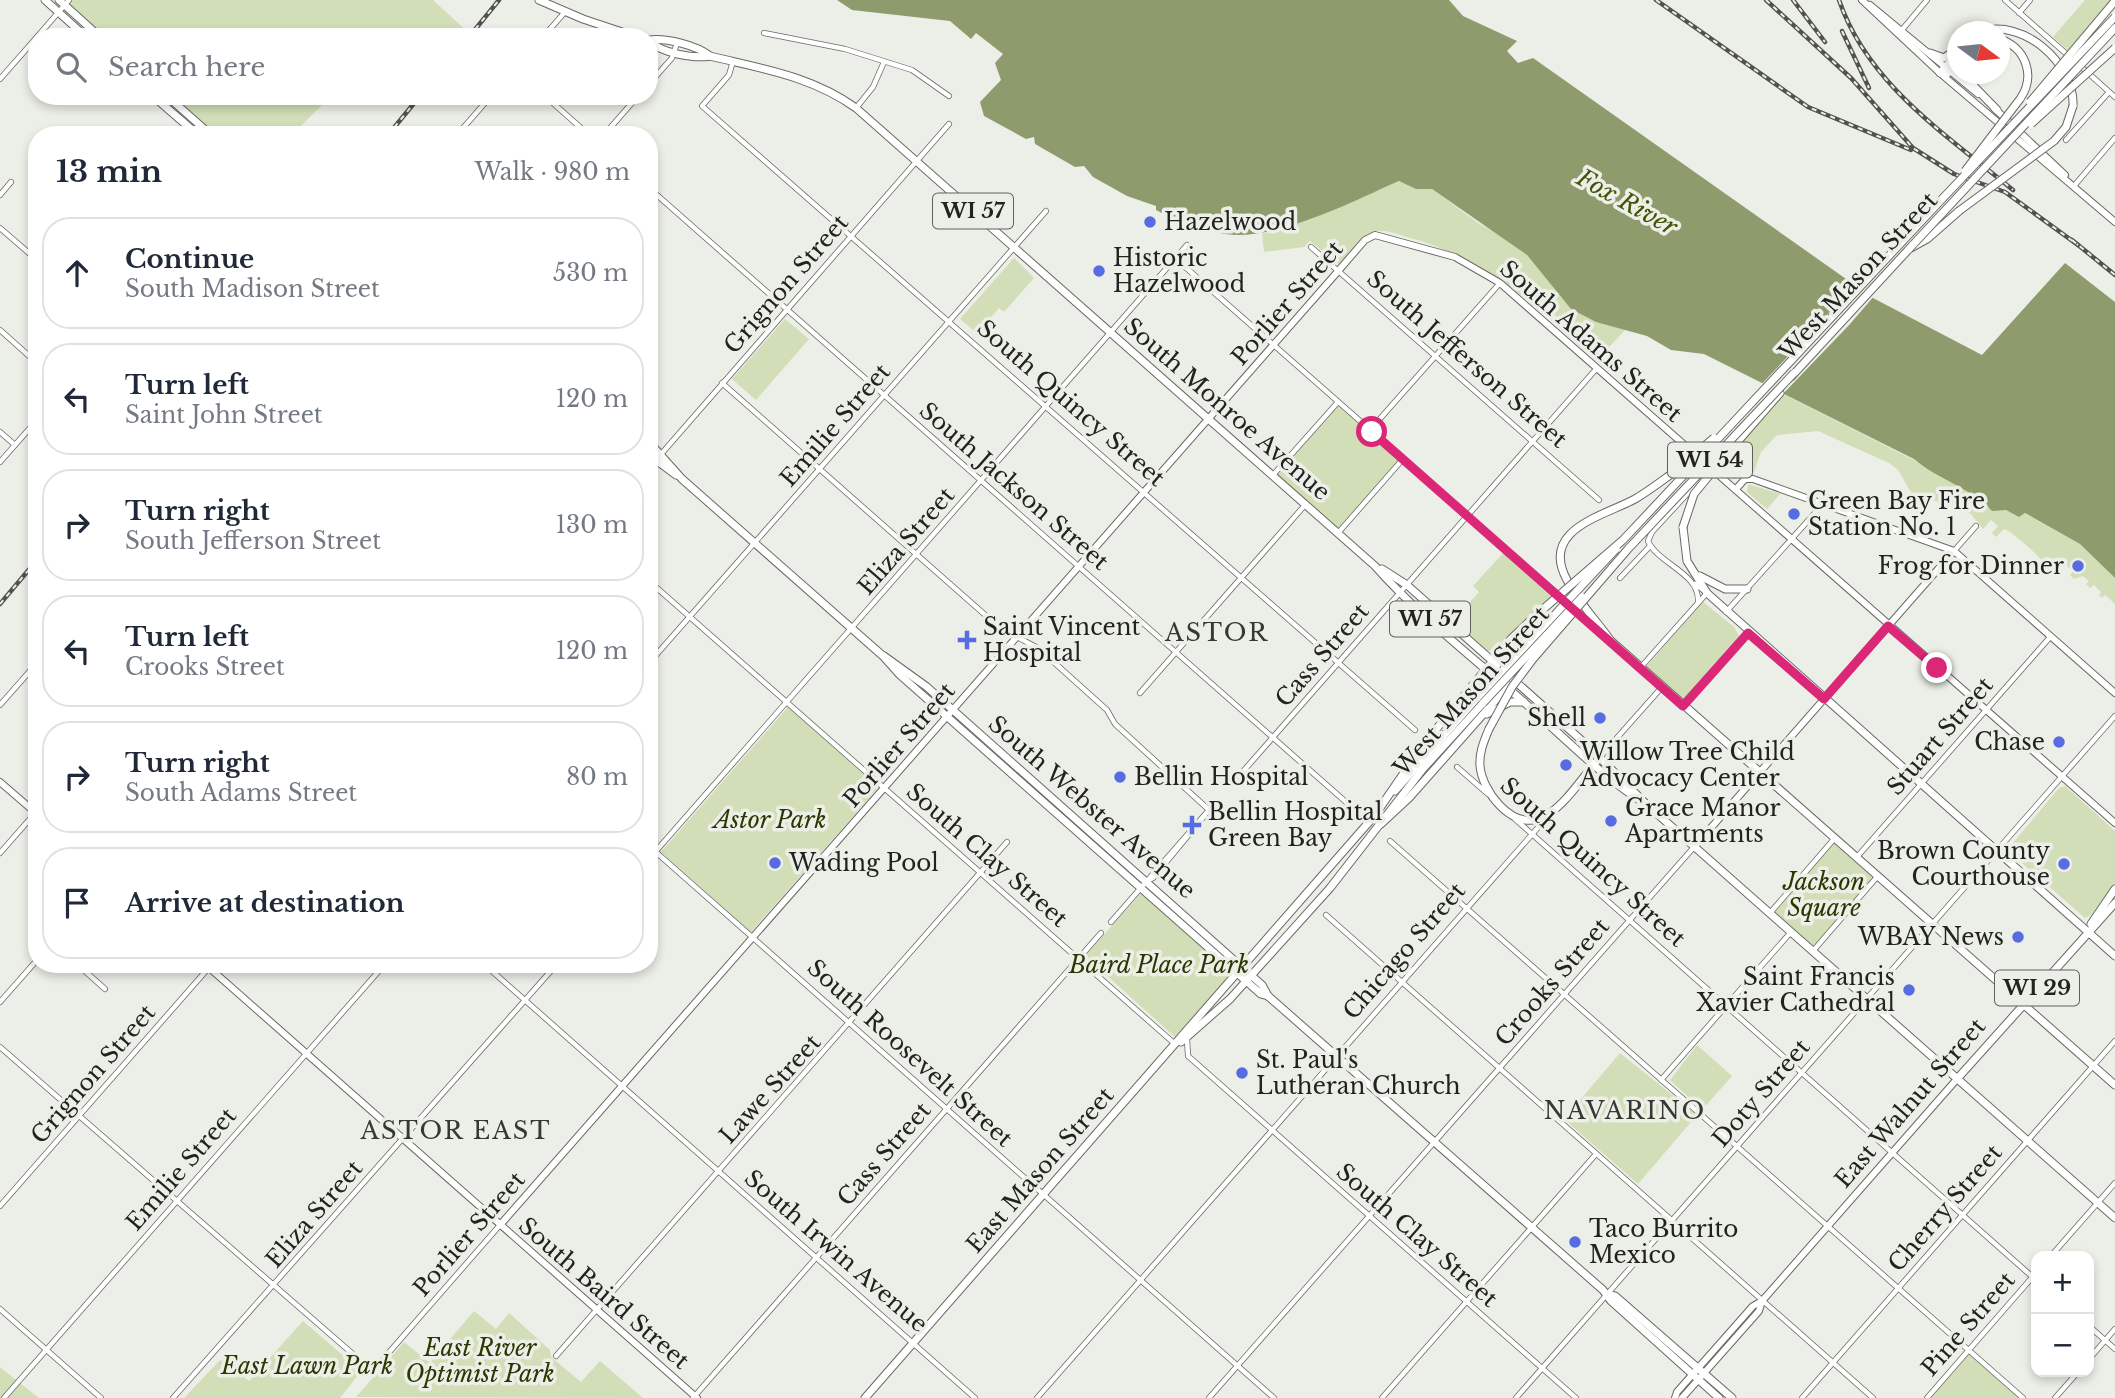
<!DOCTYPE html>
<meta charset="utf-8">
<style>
:root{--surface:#fff;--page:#f2f2f3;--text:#1f2937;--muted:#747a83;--line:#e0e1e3}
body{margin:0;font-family:"Libre Baskerville",serif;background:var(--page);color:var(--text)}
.controls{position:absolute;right:21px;bottom:21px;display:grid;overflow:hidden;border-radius:14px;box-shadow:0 4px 10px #0003}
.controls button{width:63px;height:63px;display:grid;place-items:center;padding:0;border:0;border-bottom:2px solid var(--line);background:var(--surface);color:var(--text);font:35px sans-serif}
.compass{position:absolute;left:1947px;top:21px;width:63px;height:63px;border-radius:50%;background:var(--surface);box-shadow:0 4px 10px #0003;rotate:105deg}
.stop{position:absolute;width:21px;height:21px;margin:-16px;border:5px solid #db2777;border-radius:50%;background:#fff}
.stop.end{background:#db2777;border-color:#fff;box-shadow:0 2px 7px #0008}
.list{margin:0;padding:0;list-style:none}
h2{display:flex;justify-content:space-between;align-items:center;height:91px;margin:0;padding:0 28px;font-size:30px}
h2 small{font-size:23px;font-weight:400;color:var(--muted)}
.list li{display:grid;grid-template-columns:46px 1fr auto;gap:21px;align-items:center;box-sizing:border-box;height:112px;margin:0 14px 14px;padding:0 14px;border:2px solid var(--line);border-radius:28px}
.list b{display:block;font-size:26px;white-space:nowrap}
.list p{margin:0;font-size:23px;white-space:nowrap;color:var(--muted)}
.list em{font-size:23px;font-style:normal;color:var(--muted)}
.icon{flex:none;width:38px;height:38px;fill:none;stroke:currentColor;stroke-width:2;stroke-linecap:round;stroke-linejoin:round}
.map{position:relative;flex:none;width:2115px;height:1398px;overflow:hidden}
.search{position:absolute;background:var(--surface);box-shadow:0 4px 10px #0003;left:28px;top:28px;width:630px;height:77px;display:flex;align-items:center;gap:18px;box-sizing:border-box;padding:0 24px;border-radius:28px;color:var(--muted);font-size:26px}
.panel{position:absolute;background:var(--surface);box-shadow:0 4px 10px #0003;left:28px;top:126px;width:630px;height:847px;border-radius:28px}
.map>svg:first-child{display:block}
.green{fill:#d2deb7}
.water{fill:#8e9c6d}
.pier{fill:#ecefe7}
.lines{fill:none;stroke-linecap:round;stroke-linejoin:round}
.minor-casing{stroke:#676a63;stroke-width:6}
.tertiary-casing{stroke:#676a63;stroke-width:8}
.secondary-casing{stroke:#676a63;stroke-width:9}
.primary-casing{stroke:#676a63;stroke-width:9}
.minor{stroke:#fff;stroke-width:4.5}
.tertiary{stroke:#fff;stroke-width:6}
.secondary{stroke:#fff;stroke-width:7}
.primary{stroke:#fff;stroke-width:7}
.rail-casing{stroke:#51524e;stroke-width:4.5}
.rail{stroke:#ecefe7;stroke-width:2;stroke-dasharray:5;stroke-linecap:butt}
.secondary-bridge-casing{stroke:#676a63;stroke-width:9;stroke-linecap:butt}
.primary-bridge-casing{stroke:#676a63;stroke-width:9;stroke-linecap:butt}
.secondary-bridge{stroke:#fff;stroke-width:7}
.primary-bridge{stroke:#fff;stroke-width:7}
.route{stroke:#db2777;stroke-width:9}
.poi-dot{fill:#576ce3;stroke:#ecefe7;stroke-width:2.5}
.labels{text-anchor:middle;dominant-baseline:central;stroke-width:7;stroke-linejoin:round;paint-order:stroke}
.shield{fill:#ecefe7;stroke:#5f605c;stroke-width:2}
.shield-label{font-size:21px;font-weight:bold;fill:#222320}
.poi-label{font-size:23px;fill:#222320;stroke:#ecefe7;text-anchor:start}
.street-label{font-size:23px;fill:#222320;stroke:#ecefe7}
.park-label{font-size:23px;font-style:italic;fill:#2b3700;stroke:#ecefe7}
.water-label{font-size:24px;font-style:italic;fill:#445407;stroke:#ecefe7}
.neighbourhood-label{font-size:24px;letter-spacing:2px;fill:#363832;stroke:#ecefe7}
</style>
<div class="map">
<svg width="2115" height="1398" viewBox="0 0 2115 1398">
<rect width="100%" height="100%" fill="#ecefe7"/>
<g class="green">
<polygon points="72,0 433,0 469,33 466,37 97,37 65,9"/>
<polygon points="2085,0 2111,0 2069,51 2053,37"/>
<polygon points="164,96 331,96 292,135 207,135"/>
<path d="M1420 159 1416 189H1432L1478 223 1509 240 1527 255 1572 309 1596 322 1626 329 1596 361C1534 307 1492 260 1410 238 1399 235 1384 228 1373 232 1356 237 1352 256 1338 264L1310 241 1304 247 1264 252 1262 234 1312 219 1399 181Z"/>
<polygon points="1014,258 1034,278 1004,312 999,308 985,324 1001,339 994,347 960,319"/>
<polygon points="785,319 809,339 756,400 732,379"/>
<path d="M1783 394 1914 460C1938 480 1970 487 1992 510H2006L2019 517 2024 513 2080 544 2115 578V604L2105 595 2102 598 2099 595 2101 592 2094 585 2090 588 2086 584 2089 581 2083 576 2074 579 2070 575 2073 571 2060 560 2057 563 2053 561 2047 567C2039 555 2013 532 2004 529L1996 537 1992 533 1998 526 1991 520 1983 529 1971 514 1922 496 1915 499 1898 470 1889 463 1818 431 1777 435 1761 452 1754 472 1742 474 1737 478 1733 479 1720 469Z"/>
<polygon points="1338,402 1403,459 1338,533 1273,475"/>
<polygon points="1748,484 1780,494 1767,509 1747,492"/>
<polygon points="1504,552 1554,596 1493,651 1486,651 1452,622 1479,592 1473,586"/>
<polygon points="1703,602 1734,627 1739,636 1682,701 1646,667"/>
<polygon points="788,707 879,787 751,932 661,852"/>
<polygon points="2065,786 2115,831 2115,884 2091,915 2085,918 2007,850 2059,788"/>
<polygon points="1834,839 1877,877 1813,951 1769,913"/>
<polygon points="1142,892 1232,973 1175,1037 1085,956"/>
<polygon points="1697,1045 1732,1076 1702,1110 1670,1080"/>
<polygon points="1620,1053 1697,1115 1638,1184 1564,1119"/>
<polygon points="474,1311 496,1329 509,1313 550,1350 551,1357 581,1382 600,1361 643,1398 356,1397 404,1342 430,1363"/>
<polygon points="303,1321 361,1371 340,1398 184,1398 220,1360 249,1381"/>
<polygon points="1968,1351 2023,1398 1927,1398"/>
<polygon points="0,1367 39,1398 0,1398"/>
</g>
<path class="water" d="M837 0H1449L1463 16 1517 41 1507 51 1518 63 1533 58 1873 298 1982 355 2065 263 2115 302V578L2080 544 2025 513 2019 517 2006 510 1992 511C1970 487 1938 480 1914 459L1704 354 1671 350 1647 336 1596 322 1571 309 1527 255 1432 189H1416L1399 181C1352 201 1242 261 1198 222H1179L1156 210V206L1127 196 1093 177 1084 166 1075 167 1035 144 1034 137 1026 139 984 116 980 102 1001 80 995 63 1003 54 976 33 971 39 950 21 852 10Z"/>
<polygon class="pier" points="1857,283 1875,295 1850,324 1780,397 1759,387"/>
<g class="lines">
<g class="minor-casing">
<g id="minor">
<polyline points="2005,0 2070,57"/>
<polyline points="2019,13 2030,0"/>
<polyline points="1901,31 1927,0"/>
<polyline points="764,33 845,49 912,70 949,96"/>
<polyline points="37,37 69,0"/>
<polyline points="543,37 565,12"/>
<polyline points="733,61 729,75 702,106 1415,730"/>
<polyline points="2079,65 2115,97"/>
<polyline points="0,79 37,37"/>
<polyline points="649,84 672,58 677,43"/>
<polyline points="545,96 589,135"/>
<polyline points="856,108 873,87 884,62"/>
<polyline points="457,135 491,96"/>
<polyline points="604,135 638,96"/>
<polyline points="2066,140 2109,92"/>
<polyline points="2074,186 2115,138"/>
<polyline points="649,188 1355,810"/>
<polyline points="0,195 11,182"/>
<polyline points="0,228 37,260"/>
<polyline points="1311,247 1599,500"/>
<polyline points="1176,259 1567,603"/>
<polyline points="0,330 37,363"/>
<polyline points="722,383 1000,628 1038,648 1107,710 1115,724 1209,810 1111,922"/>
<polyline points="1370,430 1500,283"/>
<polyline points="0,432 15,445"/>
<polyline points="0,462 37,420"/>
<polyline points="649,468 949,124"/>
<polyline points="1273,475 1338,402"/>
<polyline points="1338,533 1403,459"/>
<polyline points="1954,551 1976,526"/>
<polyline points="1620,578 1650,546"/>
<polyline points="649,581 1175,1044"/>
<path d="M1698 602C1700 573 1658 564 1648 541L1652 532 1711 468"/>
<polyline points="1573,608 1601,633"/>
<polyline points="1726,612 1823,504"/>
<polyline points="649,663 1046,211"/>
<polyline points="1641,667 1707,593 1695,584"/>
<polyline points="1140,693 1305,505"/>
<polyline points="0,705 37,663"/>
<polyline points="1684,705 1748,633"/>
<polyline points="1600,757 1662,687"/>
<polyline points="1457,767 1488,794"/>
<polyline points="1239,776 1597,368"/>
<polyline points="1515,819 2036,1280"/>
<polyline points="1390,841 2023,1398"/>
<polyline points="649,846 1274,1398"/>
<polyline points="0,853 36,812"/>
<polyline points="1857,857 2051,636"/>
<polyline points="649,859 1187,245"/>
<polyline points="1147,881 1153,878 1205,815"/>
<polyline points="1770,913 1834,839"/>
<polyline points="1326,915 1873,1398"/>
<polyline points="1813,951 1877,877"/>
<polyline points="77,964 105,989"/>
<polyline points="484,964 975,1398"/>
<polyline points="0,1002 37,960"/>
<polyline points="1187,1039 1188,1056 1576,1398"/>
<polyline points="0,1047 369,1368 378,1365 500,1225"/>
<polyline points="1661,1080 1791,932"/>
<polyline points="0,1206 212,964"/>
<polyline points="2051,1256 2115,1183"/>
<polyline points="0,1309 101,1398"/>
<polyline points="2089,1326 2115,1349"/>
<polyline points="556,1356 1007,842"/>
<polyline points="2089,1359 2115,1329"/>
<polyline points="4,1398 385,964"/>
<polyline points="173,1398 557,964"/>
<polyline points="693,1398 1101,933"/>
<polyline points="1037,1398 1549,815"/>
<polyline points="1209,1398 1694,847"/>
<polyline points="1382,1398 1596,1154"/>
<polyline points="1516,1398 2115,716"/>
<polyline points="1802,1398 2115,1041"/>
<polyline points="1927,1398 2036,1273"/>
<polyline points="2055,1398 2078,1372"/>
</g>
</g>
<g class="tertiary-casing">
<g id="tertiary">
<polyline points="1862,0 1940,73 2115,222"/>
<polyline points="1870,5 1978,94"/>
<polyline points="1994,108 2065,175"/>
<polyline points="1736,489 1745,479 1753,479 1954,551 2115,693"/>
<polyline points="0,782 37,814"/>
<polyline points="1695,846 1954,551"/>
<polyline points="205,964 697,1398"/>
<polyline points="500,1225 1333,277 1365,240 1375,235 1455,257 1500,283 2115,823"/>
<polyline points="1675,1398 1677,1392 1753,1306 1762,1301 1957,1079"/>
<polyline points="1682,1398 1759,1311 1762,1301"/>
</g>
</g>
<g class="secondary-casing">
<g id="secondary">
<polyline points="45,0 86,37"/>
<polyline points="59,0 100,37"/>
<polyline points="153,96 198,135"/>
<polyline points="167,96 211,135"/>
<polyline points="649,442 682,479 883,656 900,675 1246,981 1261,994 1268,996 1603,1290 1611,1301 1719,1398"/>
<polyline points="649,455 676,475"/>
<polyline points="1707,593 2115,956"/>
<polyline points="1611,641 2115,1085"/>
<polyline points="884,656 927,687 1262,985 1268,996"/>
<polyline points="1395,791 1477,698"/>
<polyline points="1181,1042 1230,999 1330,888 1422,770 1483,703"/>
<polyline points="1608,1294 1615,1296 1732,1398"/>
<polyline points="865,1398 1376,814"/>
</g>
</g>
<g class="primary-casing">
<g id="primary">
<polyline points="539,0 583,19 637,37"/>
<path d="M1980 32C2023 17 2075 64 2073 106"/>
<path d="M2000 39C2026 48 2036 76 2020 99"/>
<path d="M649 40C667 38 696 45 710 56"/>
<path d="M649 41C662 53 693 59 710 56 763 69 811 76 856 108L1375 566C1420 617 1475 659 1526 704 1565 738 1602 777 1646 804"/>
<polyline points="1930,53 1944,58 1958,48"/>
<polyline points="1940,73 1955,56"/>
<polyline points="1962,74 1997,110"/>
<polyline points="1945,76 1958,62"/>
<polyline points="1791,377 1909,249 1927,239 1959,211"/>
<polyline points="1729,427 1943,198"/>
<polyline points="1726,455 1780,393"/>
<polyline points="1683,527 1687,561 1707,593"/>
<polyline points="1382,569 1407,585 1589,747 1646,804 2115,1218"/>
<polyline points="1700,576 1725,589 1747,589"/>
<path d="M1611 641C1597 621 1578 602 1567 580 1539 529 1604 516 1635 499 1647 492 1659 483 1670 475"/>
<polyline points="1487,714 1510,702 1524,702"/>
<path d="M1489 729C1484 741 1479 752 1480 766 1482 790 1510 828 1538 819 1561 812 1581 779 1596 762"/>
<polyline points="1373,818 1423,745 1511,639 1534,617"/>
<polyline points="1381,824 1409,798 1509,685"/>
<polyline points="2091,924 2115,889"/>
<polyline points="1957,1079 2115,903"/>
</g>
</g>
<use href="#minor" class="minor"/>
<use href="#tertiary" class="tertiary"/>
<use href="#secondary" class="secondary"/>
<use href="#primary" class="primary"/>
<g class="rail-casing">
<g id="rail">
<polyline points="1656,0 1808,107 1911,150"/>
<polyline points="1766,0 1851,78 1913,148 1954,174 2005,192 2078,245"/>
<polyline points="1793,0 1825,42"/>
<path d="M1839 0C1868 85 1947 135 2013 190"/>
<polyline points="1842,31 1869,88"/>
<polyline points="469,37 499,0"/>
<polyline points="388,135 420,96"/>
<polyline points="2072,240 2115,275"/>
<polyline points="0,604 37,560"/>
</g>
</g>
<use href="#rail" class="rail"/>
<g class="secondary-bridge-casing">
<g id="secondary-bridge">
<polyline points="1477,698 1616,549"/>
<polyline points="1483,703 1582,597"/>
</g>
</g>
<g class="primary-bridge-casing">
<g id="primary-bridge">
<polyline points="2030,102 2115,1"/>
<polyline points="2031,124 2115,48"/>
<polyline points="1965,171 2020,99"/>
<polyline points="1943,198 2115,17"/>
<polyline points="1959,211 2054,141 2066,127 2073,106"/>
<polyline points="1909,249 2115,28"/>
<polyline points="1670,475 1714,438"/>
<polyline points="1683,527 1694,494 1726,455"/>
<polyline points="1534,617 1623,540 1729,427"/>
<polyline points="1489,729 1512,687 1533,659 1628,549 1794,373"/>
</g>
</g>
<use href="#secondary-bridge" class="secondary-bridge"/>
<use href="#primary-bridge" class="primary-bridge"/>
</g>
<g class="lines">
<polyline class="route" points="1372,432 1683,706 1748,633 1824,699 1888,626 1937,668"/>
</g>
<g class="poi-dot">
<circle cx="1150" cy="222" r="7"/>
<circle cx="1099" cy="271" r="7"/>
<circle cx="1794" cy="514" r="7"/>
<circle cx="2078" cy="566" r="7"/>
<path d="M963.5 629.5h7v7h7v7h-7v7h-7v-7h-7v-7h7z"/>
<circle cx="1600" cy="718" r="7"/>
<circle cx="2059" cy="742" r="7"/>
<circle cx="1566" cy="765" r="7"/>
<circle cx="1120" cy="777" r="7"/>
<circle cx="1611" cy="821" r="7"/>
<path d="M1188.5 814.5h7v7h7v7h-7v7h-7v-7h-7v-7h7z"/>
<circle cx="775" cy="863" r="7"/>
<circle cx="2064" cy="864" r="7"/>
<circle cx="2018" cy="937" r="7"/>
<circle cx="1909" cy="990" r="7"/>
<circle cx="1242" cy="1073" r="7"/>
<circle cx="1575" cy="1242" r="7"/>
</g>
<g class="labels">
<g class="shield">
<rect x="933" y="193.5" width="80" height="35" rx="5"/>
<rect x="1668" y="442.5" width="84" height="35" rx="5"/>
<rect x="1390" y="601.5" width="80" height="35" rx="5"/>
<rect x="1995" y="970.5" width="84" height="35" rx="5"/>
</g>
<g class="shield-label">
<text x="973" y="211">WI 57</text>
<text x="1710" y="460">WI 54</text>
<text x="1430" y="619">WI 57</text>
<text x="2037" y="988">WI 29</text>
</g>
<g class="poi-label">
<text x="1164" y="222">Hazelwood</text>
<text x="1113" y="258">Historic<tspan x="1113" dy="26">Hazelwood</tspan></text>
<text x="1808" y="501">Green Bay Fire<tspan x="1808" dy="26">Station No. 1</tspan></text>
<text x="2064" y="566" text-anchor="end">Frog for Dinner</text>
<text x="983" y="627">Saint Vincent<tspan x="983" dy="26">Hospital</tspan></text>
<text x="1586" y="718" text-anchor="end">Shell</text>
<text x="2045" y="742" text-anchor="end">Chase</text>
<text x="1580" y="752">Willow Tree Child<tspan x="1580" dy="26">Advocacy Center</tspan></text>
<text x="1134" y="777">Bellin Hospital</text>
<text x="1625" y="808">Grace Manor<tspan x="1625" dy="26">Apartments</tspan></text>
<text x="1208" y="812">Bellin Hospital<tspan x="1208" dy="26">Green Bay</tspan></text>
<text x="2050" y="851" text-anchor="end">Brown County<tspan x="2050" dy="26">Courthouse</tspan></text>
<text x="789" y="863">Wading Pool</text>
<text x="2004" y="937" text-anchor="end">WBAY News</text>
<text x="1895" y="977" text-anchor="end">Saint Francis<tspan x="1895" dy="26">Xavier Cathedral</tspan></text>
<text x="1256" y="1060">St. Paul's<tspan x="1256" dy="26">Lutheran Church</tspan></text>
<text x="1589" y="1229">Taco Burrito<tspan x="1589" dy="26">Mexico</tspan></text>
</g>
<g class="street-label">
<text transform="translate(1858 276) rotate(-47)">West Mason Street</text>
<text transform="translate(786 284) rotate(-49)">Grignon Street</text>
<text transform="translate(1287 303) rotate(-49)">Porlier Street</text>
<text transform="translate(1591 341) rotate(41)">South Adams Street</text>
<text transform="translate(1467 359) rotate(41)">South Jefferson Street</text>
<text transform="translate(1071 403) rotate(41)">South Quincy Street</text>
<text transform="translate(1227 409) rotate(41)">South Monroe Avenue</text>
<text transform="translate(835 425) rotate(-49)">Emilie Street</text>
<text transform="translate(1014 486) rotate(41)">South Jackson Street</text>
<text transform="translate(906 541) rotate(-49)">Eliza Street</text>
<text transform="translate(1322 655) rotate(-49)">Cass Street</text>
<text transform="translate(1471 691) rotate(-48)">West Mason Street</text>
<text transform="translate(1940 736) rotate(-49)">Stuart Street</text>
<text transform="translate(899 745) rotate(-49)">Porlier Street</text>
<text transform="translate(1092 807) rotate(41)">South Webster Avenue</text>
<text transform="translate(987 855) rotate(41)">South Clay Street</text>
<text transform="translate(1593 862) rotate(42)">South Quincy Street</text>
<text transform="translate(1404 951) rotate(-49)">Chicago Street</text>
<text transform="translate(1552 982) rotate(-49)">Crooks Street</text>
<text transform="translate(910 1053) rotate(42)">South Roosevelt Street</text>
<text transform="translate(93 1074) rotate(-49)">Grignon Street</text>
<text transform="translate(770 1089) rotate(-48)">Lawe Street</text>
<text transform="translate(1761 1093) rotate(-49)">Doty Street</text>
<text transform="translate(1910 1103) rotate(-49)">East Walnut Street</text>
<text transform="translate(884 1154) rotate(-49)">Cass Street</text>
<text transform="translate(181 1169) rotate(-49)">Emilie Street</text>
<text transform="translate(1040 1170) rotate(-49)">East Mason Street</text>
<text transform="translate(1945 1208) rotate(-49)">Cherry Street</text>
<text transform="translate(314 1214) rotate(-49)">Eliza Street</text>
<text transform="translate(469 1234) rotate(-49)">Porlier Street</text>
<text transform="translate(1417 1235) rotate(41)">South Clay Street</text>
<text transform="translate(836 1251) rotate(41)">South Irwin Avenue</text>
<text transform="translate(604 1293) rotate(41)">South Baird Street</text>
<text transform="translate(1968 1324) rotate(-49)">Pine Street</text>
</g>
<g class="park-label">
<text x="770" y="820">Astor Park</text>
<text x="1824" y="882">Jackson<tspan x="1824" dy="26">Square</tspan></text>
<text x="1159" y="965">Baird Place Park</text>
<text x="480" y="1348">East River<tspan x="480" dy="26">Optimist Park</tspan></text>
<text x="307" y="1366">East Lawn Park</text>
</g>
<g class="water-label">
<text transform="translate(1627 202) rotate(29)">Fox River</text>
</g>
<g class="neighbourhood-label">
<text x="1217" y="632">ASTOR</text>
<text x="1625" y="1110">NAVARINO</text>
<text x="456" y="1130">ASTOR EAST</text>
</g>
</g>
</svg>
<div class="controls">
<button>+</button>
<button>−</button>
</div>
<svg class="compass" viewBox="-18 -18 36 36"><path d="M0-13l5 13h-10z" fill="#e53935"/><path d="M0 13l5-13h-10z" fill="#747a83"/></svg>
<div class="stop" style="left:1372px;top:432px"></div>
<div class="stop end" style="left:1937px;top:668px"></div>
<div class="search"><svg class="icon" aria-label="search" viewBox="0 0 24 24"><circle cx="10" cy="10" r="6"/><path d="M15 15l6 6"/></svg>Search here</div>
<section class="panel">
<h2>13 min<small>Walk · 980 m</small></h2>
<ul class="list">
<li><svg class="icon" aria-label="ahead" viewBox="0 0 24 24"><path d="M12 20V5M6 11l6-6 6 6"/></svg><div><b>Continue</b><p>South Madison Street</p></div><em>530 m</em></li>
<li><svg class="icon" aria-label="left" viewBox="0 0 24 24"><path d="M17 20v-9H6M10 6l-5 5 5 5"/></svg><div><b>Turn left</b><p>Saint John Street</p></div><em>120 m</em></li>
<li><svg class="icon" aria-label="right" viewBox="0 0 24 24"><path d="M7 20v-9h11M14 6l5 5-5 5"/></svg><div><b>Turn right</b><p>South Jefferson Street</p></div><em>130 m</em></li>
<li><svg class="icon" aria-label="left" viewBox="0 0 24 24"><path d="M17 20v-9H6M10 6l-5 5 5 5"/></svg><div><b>Turn left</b><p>Crooks Street</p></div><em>120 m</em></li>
<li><svg class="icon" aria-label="right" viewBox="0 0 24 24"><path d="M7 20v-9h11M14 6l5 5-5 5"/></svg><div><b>Turn right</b><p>South Adams Street</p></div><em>80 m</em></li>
<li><svg class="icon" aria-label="arrive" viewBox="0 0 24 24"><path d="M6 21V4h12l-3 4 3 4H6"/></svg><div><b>Arrive at destination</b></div></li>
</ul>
</section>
</div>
